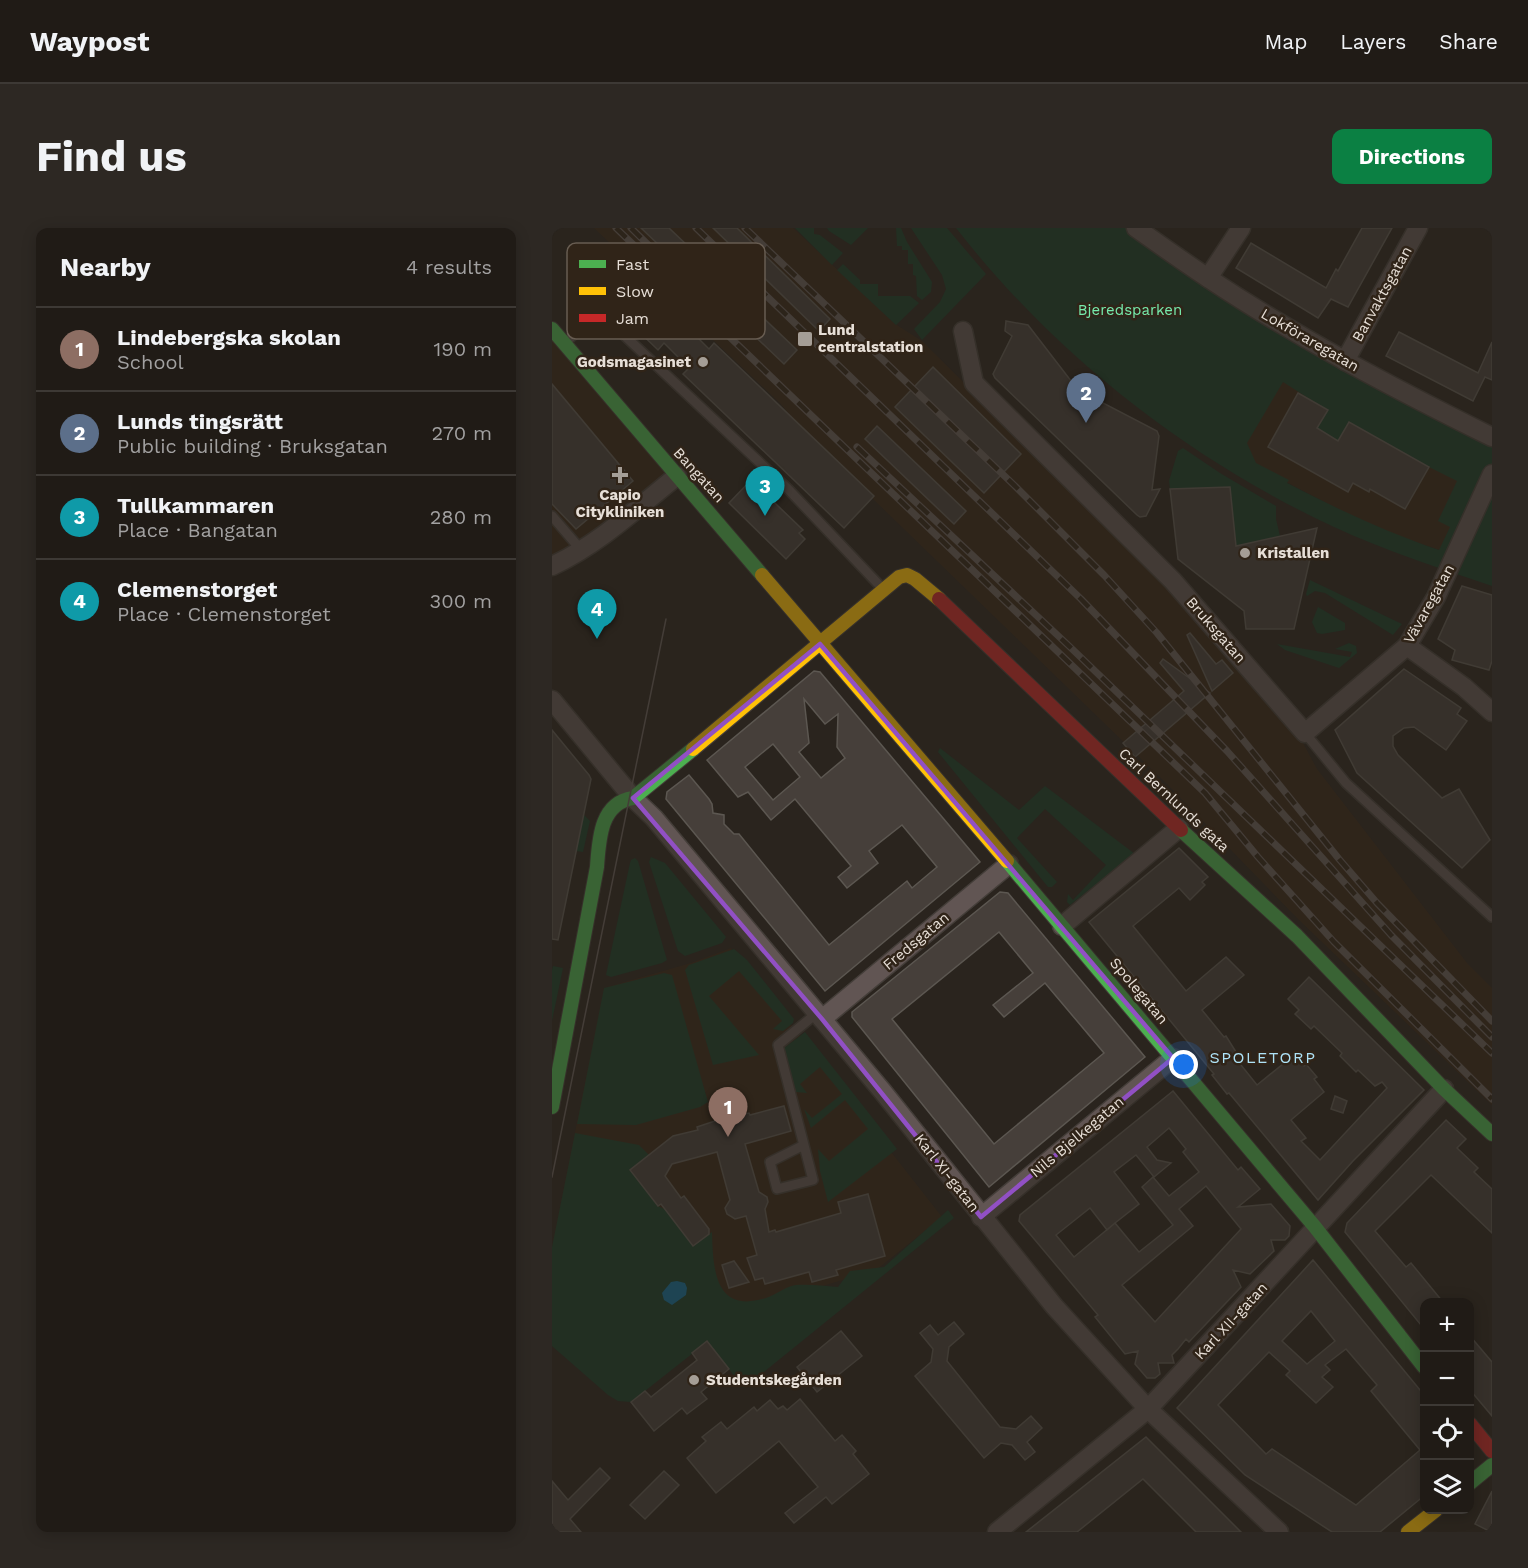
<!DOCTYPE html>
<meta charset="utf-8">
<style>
:root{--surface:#201b16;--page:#2d2823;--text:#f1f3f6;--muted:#a2a1a1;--line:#3d3935;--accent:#0b8043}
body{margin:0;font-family:"Work Sans",sans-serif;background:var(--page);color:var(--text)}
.controls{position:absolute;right:18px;bottom:18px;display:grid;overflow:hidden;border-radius:12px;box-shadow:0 3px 15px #0003}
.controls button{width:54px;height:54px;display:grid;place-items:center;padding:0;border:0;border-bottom:2px solid var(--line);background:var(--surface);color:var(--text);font:30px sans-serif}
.you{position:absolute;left:632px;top:837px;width:21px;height:21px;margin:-15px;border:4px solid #fff;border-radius:50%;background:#1a73e8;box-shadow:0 0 0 9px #1a73e833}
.badge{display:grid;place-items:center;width:39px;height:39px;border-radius:50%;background:var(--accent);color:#fff;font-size:20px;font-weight:700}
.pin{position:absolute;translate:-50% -50px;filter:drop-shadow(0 2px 3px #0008)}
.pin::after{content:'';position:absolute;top:32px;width:21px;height:18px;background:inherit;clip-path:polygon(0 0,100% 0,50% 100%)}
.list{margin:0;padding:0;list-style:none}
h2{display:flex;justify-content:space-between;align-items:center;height:78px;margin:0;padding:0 24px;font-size:26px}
h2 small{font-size:20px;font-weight:400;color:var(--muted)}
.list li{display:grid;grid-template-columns:39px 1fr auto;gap:18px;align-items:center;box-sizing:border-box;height:84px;padding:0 24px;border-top:2px solid var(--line)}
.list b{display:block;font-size:22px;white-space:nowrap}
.list p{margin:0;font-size:20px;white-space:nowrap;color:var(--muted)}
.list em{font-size:20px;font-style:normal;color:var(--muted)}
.icon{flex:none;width:33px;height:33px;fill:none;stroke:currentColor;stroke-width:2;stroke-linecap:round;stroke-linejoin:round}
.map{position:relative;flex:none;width:940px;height:1304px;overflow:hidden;border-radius:12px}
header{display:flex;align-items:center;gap:36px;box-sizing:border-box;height:84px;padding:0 30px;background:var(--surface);border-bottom:2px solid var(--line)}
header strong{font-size:28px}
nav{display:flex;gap:33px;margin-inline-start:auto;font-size:21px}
.intro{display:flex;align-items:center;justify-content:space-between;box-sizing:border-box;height:144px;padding:0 36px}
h1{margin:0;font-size:42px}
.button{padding:15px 27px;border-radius:12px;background:var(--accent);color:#fff;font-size:21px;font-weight:700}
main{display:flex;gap:36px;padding:0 36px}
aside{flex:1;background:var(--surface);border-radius:12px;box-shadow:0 3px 15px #0003}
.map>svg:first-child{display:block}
.built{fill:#372718}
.green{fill:#193c29;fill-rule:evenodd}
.water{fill:#106b95}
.building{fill:#463f3a;stroke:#5c5751;stroke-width:1.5;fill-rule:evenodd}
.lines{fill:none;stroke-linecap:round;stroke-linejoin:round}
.lane-casing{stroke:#443e39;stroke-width:12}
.street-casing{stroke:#443e39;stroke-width:21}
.fast-casing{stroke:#443e39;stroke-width:16}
.slow-casing{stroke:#443e39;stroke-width:16}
.jam-casing{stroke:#443e39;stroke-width:16}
.lane{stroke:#615553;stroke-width:9}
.street{stroke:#615553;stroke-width:18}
.fast{stroke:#4caf50;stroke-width:14}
.slow{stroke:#ffc107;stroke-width:14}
.jam{stroke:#c62828;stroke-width:14}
.tram{stroke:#645b58;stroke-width:1.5}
.rail-casing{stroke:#645b58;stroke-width:7}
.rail{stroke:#302418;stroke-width:4.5;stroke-dasharray:14;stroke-linecap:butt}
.marked{fill:none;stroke:#9150c4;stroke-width:4.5;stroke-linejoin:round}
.poi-dot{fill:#a59e96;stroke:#302418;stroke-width:2}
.labels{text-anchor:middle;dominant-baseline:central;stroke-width:5;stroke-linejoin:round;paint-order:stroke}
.street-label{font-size:15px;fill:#e7dfd7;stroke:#302418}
.park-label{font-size:15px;fill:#76ebac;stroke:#302418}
.poi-label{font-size:15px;font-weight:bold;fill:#e7dfd7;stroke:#302418;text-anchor:start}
.neighbourhood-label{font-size:16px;letter-spacing:1.5px;fill:#aee2f6;stroke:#302418}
.key{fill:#302418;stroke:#675c51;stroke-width:1.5}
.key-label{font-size:16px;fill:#e7dfd7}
</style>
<header>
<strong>Waypost</strong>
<nav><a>Map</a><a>Layers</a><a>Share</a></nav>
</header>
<div class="intro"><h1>Find us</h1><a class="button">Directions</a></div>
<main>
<aside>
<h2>Nearby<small>4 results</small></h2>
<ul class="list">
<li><span class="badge" style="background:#8d6e63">1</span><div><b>Lindebergska skolan</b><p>School</p></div><em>190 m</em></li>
<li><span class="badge" style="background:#5c6f8a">2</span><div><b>Lunds tingsrätt</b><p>Public building · Bruksgatan</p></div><em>270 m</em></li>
<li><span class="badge" style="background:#0f9aa8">3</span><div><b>Tullkammaren</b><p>Place · Bangatan</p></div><em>280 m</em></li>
<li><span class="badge" style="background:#0f9aa8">4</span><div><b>Clemenstorget</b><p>Place · Clemenstorget</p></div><em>300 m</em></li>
</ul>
</aside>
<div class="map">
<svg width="940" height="1304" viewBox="0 0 940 1304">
<rect width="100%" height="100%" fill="#2a241e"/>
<g class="built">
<polygon points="42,0 241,0 343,96 370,113 625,367 751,515 765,541 915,735 940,760 940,877 746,691 615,556 320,270 322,268 244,194 228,175"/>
<polygon points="650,100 927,236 888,322 845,308 790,283 690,231"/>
<polygon points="0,101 125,248 0,338"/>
<polygon points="179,720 390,989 324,1042 166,1089 137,1029 0,1019 52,760 139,735"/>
</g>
<g class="green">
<polygon points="243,0 262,0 262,6 268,7 291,25 280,37"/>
<polygon points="275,0 316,0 299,17 277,3"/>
<polygon points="344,0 349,0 355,14 380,54 379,64 370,72 365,68 364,48 361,47 361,36 356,36 356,22 350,22 350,18 345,18"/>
<polygon points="359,0 395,0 434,46 370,112 362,101 388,74 394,61 390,47"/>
<path d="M404 0H584L656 50 940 209V358C887 340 834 323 782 299 636 231 503 127 404 0ZM731 154 775 182 765 200 786 213 797 194 877 239 905 253 886 293 898 299 887 322C834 304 785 281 735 255L737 252 704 235 695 215Z"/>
<polygon points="291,36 308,52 308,56 326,56 326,68 358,68 367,75 344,97 285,42"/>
<polygon points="631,220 668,245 724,278 724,291 728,308 684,318 678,260 618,261 617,253 626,223"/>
<polygon points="758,352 850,396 841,407 773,365 763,363 755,368 754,366"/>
<polygon points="766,379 793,395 793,402 770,406 765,405 760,394"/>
<polygon points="797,415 804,418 805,425 787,440 733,422 725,416 798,429 800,424 783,421"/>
<polygon points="388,520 467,582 493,558 583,626 518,677 515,674 516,666 521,672 554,637 493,581 465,610 505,654 500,659 496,659 386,524"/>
<polygon points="32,587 38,593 31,624 24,623"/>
<polygon points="99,629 113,635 174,709 170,715 133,728 126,723 97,634"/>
<polygon points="83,630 86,633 115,732 110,735 59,749 54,747 78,635 79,632"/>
<polygon points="182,721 195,732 242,791 241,795 231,803 221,801 230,793 187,743 157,768 207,827 161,837 133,742 137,737"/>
<polygon points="1,738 11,740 0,793 0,742"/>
<polygon points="112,745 120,747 156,874 148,879 84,897 25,896 52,760"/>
<polygon points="253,804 345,921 276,974 268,943 266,921 277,933 316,901 293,872 259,900 252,881 260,890 290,866 268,839 248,856 255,865 244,864 232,820"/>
<path d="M23 905 87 917 97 927 78 942 106 978 114 982 141 1018 160 1004C161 1042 163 1086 214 1070 224 1067 234 1058 244 1057 257 1056 272 1058 286 1059L298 1043 332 1039 396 982 402 990 192 1160 155 1114 79 1174 66 1173 56 1167 0 1118V1019Z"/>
</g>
<polygon class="water" points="125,1053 133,1055 135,1060 134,1067 120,1077 112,1072 110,1065 119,1054"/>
<g class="building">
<polygon points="89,0 117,0 245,122 232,136"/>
<polygon points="161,0 185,0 278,91 267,103"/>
<polygon points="810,0 840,0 796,79 779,71 766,90 684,40 699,15 774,60 784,41 786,43"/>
<polygon points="78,35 136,90 131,95 157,121 162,115 322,268 292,300 131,146 137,140 112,115 106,122 48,66"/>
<polygon points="454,93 476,97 526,162 605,203 607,208 600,262 608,261 594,288 588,289 585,287 443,150 441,146 460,108 453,103"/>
<polygon points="847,104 926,145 940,114 940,152 933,149 921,173 834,128"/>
<polygon points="381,139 469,226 432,265 343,179"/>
<polygon points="0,156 81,253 24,301 0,276"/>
<polygon points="746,165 776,182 765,200 786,213 797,194 877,239 853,281 818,261 817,264 801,255 796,264 716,219"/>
<polygon points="325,198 414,283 402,296 313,211"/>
<polygon points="199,252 251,302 247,305 253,311 234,331 177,275"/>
<polygon points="678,259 684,318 765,300 742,401 694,401 692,383 626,331 618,261"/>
<polygon points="910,358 940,367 940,433 937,442 900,432 903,422 886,411"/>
<polygon points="638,405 664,436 670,432 681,445 660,463 635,407"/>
<polygon points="611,431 658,465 583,529 571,515 632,463 608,435"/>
<polygon points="852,441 909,480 905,486 915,493 894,522 862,499 852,500 841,508 841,518 846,527 890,570 907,561 938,612 910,640 805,545 783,502"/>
<path d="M262 443 268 444 428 634 273 763 114 571 115 564 137 547 157 571 160 576 161 585 172 587V596L182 606H187L277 717 355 653 360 660 385 639 350 597 317 623 326 635 295 660 286 649 299 638 243 571 219 592 196 564 186 569 155 532ZM252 471 273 496 286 486 285 519 293 530 269 550 247 524 257 515ZM221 516 248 549 221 572 193 539Z"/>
<polygon points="0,502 37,547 39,551 6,712 0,711"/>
<polygon points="627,620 656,649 650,654 653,657 638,672 627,660 581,698 634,763 674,729 692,747 650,782 672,809 674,808 684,824 681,827 705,857 742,827 752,838 754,836 765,849 762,851 772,864 739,892 754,910 749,913 768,932 835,860 830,854 823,858 806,842 804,844 788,828 790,825 762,798 759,801 743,786 747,782 736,771 757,749 872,862 801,933 766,972 677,865 675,866 660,847 662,846 537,694"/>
<path d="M448 664 456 665 593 829 437 959 300 789V784ZM447 704 481 745 441 777 452 789 493 755 552 825 442 916 340 791Z"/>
<path d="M621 863 686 942 689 939 708 961 686 979 719 976 738 998 737 1008 733 1012H719L722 1023 698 1046 681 1042 689 1059 637 1114 634 1111 626 1121 620 1127 622 1135H606L608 1146 603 1150H595L583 1136 586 1123 573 1126 543 1089 546 1087 467 993 468 987ZM617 900 634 921 631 924 647 944 617 968 601 949 590 959 621 997 587 1024 563 995 587 976 562 944 584 927 602 949 619 935 605 932 595 919ZM654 958 689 1001 603 1094 570 1057 641 998 627 981ZM538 980 555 1002 563 995 522 1029 504 1007Z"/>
<polygon points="783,868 795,873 791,885 779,881"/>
<polygon points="232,878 239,903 193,916 207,964 215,969 216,974 213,981 217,1004 223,1002 224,1004 289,985 286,974 316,966 333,1028 284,1042 286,1047 260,1054 257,1044 213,1056 211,1050 203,1052 195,1030 205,1027 194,988 183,991 175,986 173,980 178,972 165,924 120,936 113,948 129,970 132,968 157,1001 157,1006 141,1018 109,976 106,978 78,942 121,908 146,902 145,899 163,893 163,892 197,885 198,887"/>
<polygon points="894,892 914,911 905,920 926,940 922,944 940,961 940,1005 879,947 823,1003 854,1039 859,1035 891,1074 873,1074 873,1102 793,1004 795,995"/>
<path d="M761 1032 873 1168V1267L828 1304H780L693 1247 625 1180ZM759 1083 783 1113 755 1136 730 1113ZM794 1121 825 1157 819 1163 868 1222 804 1277 720 1221 714 1226 666 1177 717 1124 738 1143 734 1147 764 1175 781 1159 770 1149 778 1142 773 1137Z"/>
<polygon points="182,1033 197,1054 177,1060 170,1037"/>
<polygon points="402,1094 412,1106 397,1119 395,1133 448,1199 464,1201 479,1188 490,1200 475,1214 483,1224 473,1232 460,1217 449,1215 432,1230 363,1148 379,1134 381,1121 368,1105 378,1097 386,1107"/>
<polygon points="289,1103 310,1128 265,1164 245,1139"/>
<polygon points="918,1108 940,1134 940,1188 918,1162"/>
<polygon points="155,1113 177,1141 149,1164 155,1171 135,1186 130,1180 102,1203 79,1174 93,1163 99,1169 145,1132 140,1125"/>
<polygon points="248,1171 283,1213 290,1207 304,1223 301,1226 317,1246 280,1276 274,1269 242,1295 233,1285 266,1259 227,1213 164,1265 135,1230 154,1213 150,1209 169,1194 175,1201 202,1179 205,1183 218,1172 226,1181 231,1178 235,1182"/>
<polygon points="594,1209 689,1304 644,1304 591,1251 525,1304 474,1304"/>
<polygon points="48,1240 58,1250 18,1291 29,1304 0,1304 0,1253 16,1272"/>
<polygon points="112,1243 127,1257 93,1291 78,1277"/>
<polygon points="940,1263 940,1304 939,1304 923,1296"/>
</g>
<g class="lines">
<g class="lane-casing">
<g id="lane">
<polyline points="13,115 33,96 46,89 58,94 236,261 330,360"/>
<polyline points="0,288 30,323"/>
<polyline points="753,505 794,555 940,689"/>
<polyline points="252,917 218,934 225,961 261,952 226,817 265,785"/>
</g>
</g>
<g class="street-casing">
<g id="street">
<path d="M584 0C608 17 632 34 656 50 746 110 843 161 940 209"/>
<polyline points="656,50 689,0"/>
<polyline points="411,103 422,155 621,353 753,505 855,418 884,369 940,246"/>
<polyline points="793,133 866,0"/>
<path d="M0 338C47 316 85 280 125 248"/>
<polyline points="855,418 912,459 940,484"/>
<polyline points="0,472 81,570 102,590 331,864 502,1078 596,1181 727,1304"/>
<polyline points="510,698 627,600"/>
<polyline points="270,791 457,636"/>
<polyline points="429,989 621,830"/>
<polyline points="445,1304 596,1181 892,861"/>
</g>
</g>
<g class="fast-casing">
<g id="fast">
<polyline points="0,101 210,347"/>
<polyline points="629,602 745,708 892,861 940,906"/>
<polyline points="455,633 763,999 872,1139"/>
<path d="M0 879 45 639C47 612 48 575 81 570L141 521"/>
<polyline points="918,1255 940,1237"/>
</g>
</g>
<g class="slow-casing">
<g id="slow">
<polyline points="210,347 455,633"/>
<polyline points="141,521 347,349 355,347 363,351 387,371"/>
<polyline points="856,1304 884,1282"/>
</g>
</g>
<g class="jam-casing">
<g id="jam">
<polyline points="387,371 629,602"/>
<polyline points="918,1196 940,1223"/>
</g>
</g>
<use href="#lane" class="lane"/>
<use href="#street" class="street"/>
<use href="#fast" class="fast"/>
<use href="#slow" class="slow"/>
<use href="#jam" class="jam"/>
<polyline class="tram" points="0,949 114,391"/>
<g class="rail-casing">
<g id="rail">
<polyline points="64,0 653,565 706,629 782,714 940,871"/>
<polyline points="79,0 169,88"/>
<polyline points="144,0 529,371 675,523 839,707 940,809"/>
<polyline points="193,0 463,258 552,347 605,405 787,631 825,675 940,793"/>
<polyline points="305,219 517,418 940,825"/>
</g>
</g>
<use href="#rail" class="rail"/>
</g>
<path d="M0 0H940V1304H0ZM268 416 621 830 429 989 270 791 81 570Z" fill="#2a241e" fill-opacity=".55" fill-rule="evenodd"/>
<path class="marked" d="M268 416 621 830 429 989 270 791 81 570Z"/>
<g class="poi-dot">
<rect x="245" y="103" width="16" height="16" rx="3"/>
<circle cx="151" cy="134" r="6"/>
<path d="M65 238h6v6h6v6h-6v6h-6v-6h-6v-6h6z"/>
<circle cx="693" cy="325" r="6"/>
<circle cx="142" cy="1152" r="6"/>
</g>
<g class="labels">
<g class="street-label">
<text transform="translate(830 66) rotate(-61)">Banvaktsgatan</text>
<text transform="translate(758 112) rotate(30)">Lokföraregatan</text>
<text transform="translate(147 247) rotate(48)">Bangatan</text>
<text transform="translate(877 376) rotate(-61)">Vävaregatan</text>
<text transform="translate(664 402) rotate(49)">Bruksgatan</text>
<text transform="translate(622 572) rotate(43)">Carl Bernlunds gata</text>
<text transform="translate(364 713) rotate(-40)">Fredsgatan</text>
<text transform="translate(587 763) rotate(50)">Spolegatan</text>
<text transform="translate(525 909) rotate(-40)">Nils Bjelkegatan</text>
<text transform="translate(395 945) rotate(52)">Karl XI-gatan</text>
<text transform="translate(679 1093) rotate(-47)">Karl XII-gatan</text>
</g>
<g class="park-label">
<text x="578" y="82">Bjeredsparken</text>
</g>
<g class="poi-label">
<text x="266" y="102">Lund<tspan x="266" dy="17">centralstation</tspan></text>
<text x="139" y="134" text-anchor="end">Godsmagasinet</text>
<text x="68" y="267" text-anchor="middle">Capio<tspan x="68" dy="17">Citykliniken</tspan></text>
<text x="705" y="325">Kristallen</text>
<text x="154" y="1152">Studentskegården</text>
</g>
<g class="neighbourhood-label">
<text x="711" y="829">SPOLETORP</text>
</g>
</g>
<rect x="15" y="15" width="198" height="96" rx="9" class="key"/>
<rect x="27" y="32" width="27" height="8" fill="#4caf50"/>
<rect x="27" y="59" width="27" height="8" fill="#ffc107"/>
<rect x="27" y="86" width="27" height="8" fill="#c62828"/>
<g class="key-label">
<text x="64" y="42">Fast</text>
<text x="64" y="69">Slow</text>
<text x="64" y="96">Jam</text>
</g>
</svg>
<div class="controls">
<button>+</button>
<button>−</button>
<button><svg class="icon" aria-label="locate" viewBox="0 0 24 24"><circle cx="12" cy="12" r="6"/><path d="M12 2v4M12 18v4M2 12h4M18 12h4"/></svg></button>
<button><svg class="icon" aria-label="layers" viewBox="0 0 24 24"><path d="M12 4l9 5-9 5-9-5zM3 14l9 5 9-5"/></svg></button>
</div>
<div class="you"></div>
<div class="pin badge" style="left:176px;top:909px;background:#8d6e63">1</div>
<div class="pin badge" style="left:534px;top:195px;background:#5c6f8a">2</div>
<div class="pin badge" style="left:213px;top:288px;background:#0f9aa8">3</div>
<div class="pin badge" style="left:45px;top:411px;background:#0f9aa8">4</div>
</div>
</main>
